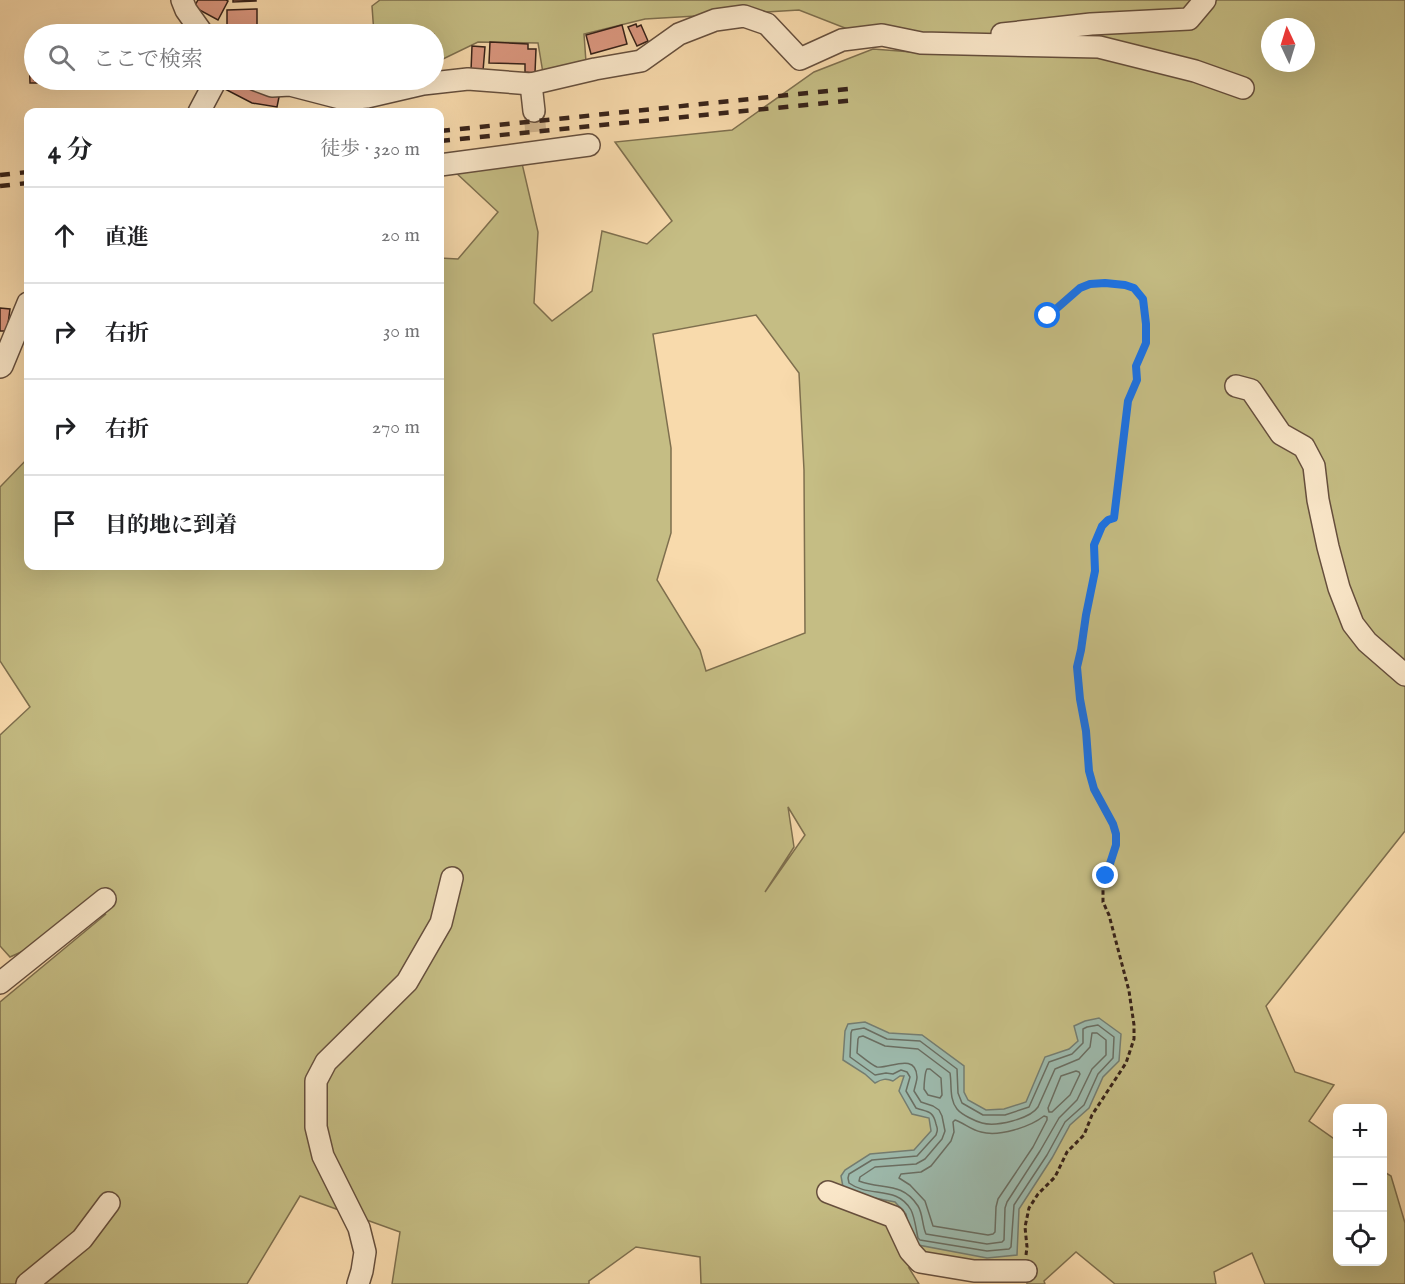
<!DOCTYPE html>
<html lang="ja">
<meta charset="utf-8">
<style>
:root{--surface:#fff;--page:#f6f6f6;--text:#202124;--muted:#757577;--line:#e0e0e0}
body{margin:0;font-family:"IM FELL English","Noto Serif JP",serif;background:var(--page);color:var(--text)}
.controls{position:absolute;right:18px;bottom:18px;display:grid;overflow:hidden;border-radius:12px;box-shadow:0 6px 24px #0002}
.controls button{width:54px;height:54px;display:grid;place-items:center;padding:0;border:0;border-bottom:2px solid var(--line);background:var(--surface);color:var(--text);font:30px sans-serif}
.compass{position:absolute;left:1261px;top:18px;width:54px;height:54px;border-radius:50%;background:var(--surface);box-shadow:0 6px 24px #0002;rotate:356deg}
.stop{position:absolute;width:18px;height:18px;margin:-14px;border:4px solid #1a73e8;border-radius:50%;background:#fff}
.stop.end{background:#1a73e8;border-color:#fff;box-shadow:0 2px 6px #0008}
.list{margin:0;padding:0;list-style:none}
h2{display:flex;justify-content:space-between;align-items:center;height:78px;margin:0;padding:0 24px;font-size:26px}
h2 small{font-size:20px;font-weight:400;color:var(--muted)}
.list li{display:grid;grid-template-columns:39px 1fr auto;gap:18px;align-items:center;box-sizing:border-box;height:96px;padding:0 24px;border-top:2px solid var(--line)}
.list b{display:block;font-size:22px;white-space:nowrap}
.list em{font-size:20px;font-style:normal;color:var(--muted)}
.icon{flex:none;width:33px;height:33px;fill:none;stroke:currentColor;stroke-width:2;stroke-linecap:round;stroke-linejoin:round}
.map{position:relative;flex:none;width:1405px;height:1284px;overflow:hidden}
.search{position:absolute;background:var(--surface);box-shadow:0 6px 24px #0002;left:24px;top:24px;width:420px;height:66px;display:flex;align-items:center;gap:15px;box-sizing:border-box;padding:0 21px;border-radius:33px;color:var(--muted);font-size:22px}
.panel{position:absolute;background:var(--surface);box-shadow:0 6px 24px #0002;left:24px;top:108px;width:420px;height:462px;border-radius:12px}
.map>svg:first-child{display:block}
.green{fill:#c5bd84;stroke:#7e6f4e;stroke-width:1.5;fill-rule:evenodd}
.water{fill:#9dbaad;stroke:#747d71;stroke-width:1.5}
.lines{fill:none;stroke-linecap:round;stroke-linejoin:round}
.shore{stroke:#6a6e62;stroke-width:1.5}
.building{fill:#db977f;stroke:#362118;stroke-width:1.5}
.minor-tunnel{stroke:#d1b58e;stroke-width:21;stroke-dasharray:21 10;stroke-linecap:butt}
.minor-casing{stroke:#664f3d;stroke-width:24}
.path{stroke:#362118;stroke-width:3;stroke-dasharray:4.5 3;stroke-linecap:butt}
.minor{stroke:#fae7c9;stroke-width:21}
.rail{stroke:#362118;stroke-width:4.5;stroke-dasharray:10 10;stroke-linecap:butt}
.route{stroke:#1a73e8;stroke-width:8}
</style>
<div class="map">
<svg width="1405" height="1284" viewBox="0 0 1405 1284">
<rect width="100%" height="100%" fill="#f8daac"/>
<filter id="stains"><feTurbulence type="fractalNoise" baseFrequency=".00333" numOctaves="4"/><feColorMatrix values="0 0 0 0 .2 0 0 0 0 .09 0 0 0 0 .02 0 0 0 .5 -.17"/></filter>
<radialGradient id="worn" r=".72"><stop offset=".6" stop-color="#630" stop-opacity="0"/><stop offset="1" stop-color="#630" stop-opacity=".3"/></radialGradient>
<path class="green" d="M380 0H1405V831L1266 1006 1295 1072 1334 1085 1309 1121 1337 1141 1338 1262H1382L1383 1171 1391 1176 1405 1223V1284H1265L1252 1253 1214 1272 1216 1284H1115L1076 1252 1044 1281 1045 1284H1027L1025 1267 909 1268 919 1284H701L700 1257 636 1247 589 1281V1284H392L400 1232 300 1196 247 1284H0V1002L106 914 10 957 0 946V735L30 707 0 661V487L28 458V566H440V258L458 259 498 212 453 170 521 159 538 232 534 303 552 321 592 291 602 231 647 244 672 221 615 142 732 130 814 72 873 49 925 53 868 37 799 10 645 19 584 34 586 62 543 73 538 43 478 42 441 60 434 61V34H374L372 6ZM1270 27H1306V63H1270ZM756 315 799 373 804 470 805 633 706 671 700 650 657 580 671 533V448L653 334ZM788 807 805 835 765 892 794 847Z"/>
<path class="water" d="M1099 1018 1121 1034 1119 1061 1103 1077 1089 1108 1070 1125 1052 1158 1019 1209 1017 1255 987 1258 913 1244 906 1214 895 1202 854 1194 843 1187 841 1176 845 1170 870 1154 914 1150 931 1131 929 1118 912 1114 899 1091 904 1076H900L893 1081C886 1078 882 1079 875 1083L865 1074 843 1060 845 1031 848 1024 865 1022 889 1033 922 1035 964 1066V1092L968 1100 986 1110 1004 1109 1026 1102 1045 1057 1069 1049 1078 1041 1074 1026 1085 1021Z"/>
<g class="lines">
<g class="shore">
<path d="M1098 1025 1114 1037 1113 1058 1098 1074 1084 1105 1065 1122 1047 1155 1014 1205 1011 1247 1009 1249 987 1251 920 1240 918 1238C916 1230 915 1218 911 1210 897 1185 869 1198 849 1183L848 1178 849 1174 872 1160 917 1156 936 1135C938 1128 938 1131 936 1124 933 1110 927 1112 916 1108L906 1091 910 1077 907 1072 901 1070 893 1074 886 1073 875 1075 850 1057 851 1033 852 1030 864 1028 887 1039 920 1041 957 1069 958 1093 962 1103 983 1115H1005L1029 1107 1049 1062 1072 1054 1083 1043V1029L1087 1027Z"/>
<path d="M1092 1033H1097L1106 1040V1055L1092 1069 1077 1100 1059 1118 1040 1151 1007 1202 1005 1208 1004 1240 1002 1242 987 1244 926 1234C922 1225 923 1214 918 1206 902 1181 882 1190 859 1181L860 1177 875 1167 916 1164 925 1159 942 1139 945 1131 942 1116 939 1110 933 1106 921 1102 914 1091C915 1086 917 1081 917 1077 916 1052 889 1069 877 1067 873 1066 861 1056 857 1053L858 1039 859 1037 863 1036 885 1046 918 1049 950 1073C952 1085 949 1099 957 1109 962 1115 975 1121 982 1123 996 1127 1030 1119 1038 1107L1055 1069 1079 1059 1090 1047Z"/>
<path d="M927 1069H930L941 1078 942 1095 940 1098 928 1095 924 1089C924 1085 925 1071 927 1069Z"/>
<polygon points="1076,1071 1079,1072 1080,1074 1070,1095 1052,1112 1049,1112 1048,1108 1061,1076"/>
<path d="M1044 1116 1047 1117V1120L1033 1147 998 1199 996 1207 995 1232 993 1234 988 1235 933 1226 925 1201 910 1185 899 1178 901 1174 921 1172 931 1166 951 1141 954 1132 953 1122 955 1120C964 1123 971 1130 981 1132 999 1137 1030 1127 1044 1116Z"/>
</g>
</g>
<g class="building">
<polygon points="198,0 226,0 228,1 218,20 194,7"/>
<polygon points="233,0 256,0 256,1 233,2"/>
<polygon points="257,9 257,34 227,34 227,10"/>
<polygon points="636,24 637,27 641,25 648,41 637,46 628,27"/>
<polygon points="622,25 627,44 591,54 586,35"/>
<polygon points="490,42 528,44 528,49 536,49 535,73 525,72 525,64 489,63"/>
<polygon points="472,46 485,47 483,71 471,71"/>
<polygon points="29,55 34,55 34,80 49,80 49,83 30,83"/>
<polygon points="226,80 241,80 255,88 280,92 277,107 252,103 221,87"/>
<polygon points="0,308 10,309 7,331 0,331"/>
</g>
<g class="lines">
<polyline class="minor-tunnel" points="534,111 536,135"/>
<g class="minor-casing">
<g id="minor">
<polyline points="182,0 186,10 203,34"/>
<polyline points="1002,34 1091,24 1189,19 1205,0"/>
<polyline points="256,80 272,86 290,85 344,99 367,97 423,84 468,79 531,84 595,69 641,61 679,34 715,20 744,16 767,24 800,59 842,40 882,35 921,43 1099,47 1195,71 1243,88"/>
<polyline points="531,84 534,111"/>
<polyline points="199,112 216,80"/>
<polyline points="440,165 589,145"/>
<polyline points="0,367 2,366 28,303"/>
<polyline points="1236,386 1251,390 1281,434 1304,447 1314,466 1318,500 1328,547 1339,588 1353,624 1367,642 1405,675"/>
<polyline points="0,983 105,899"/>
<polyline points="828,1192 894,1217 910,1251 920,1262 974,1271 1026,1271"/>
<polyline points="27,1284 82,1239 109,1203"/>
<polyline points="358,1284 362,1271 365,1252 359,1228 323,1156 316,1127 316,1081 326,1062 407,982 441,923 452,878"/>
</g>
</g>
<polyline class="path" points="1026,1255 1027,1247 1025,1227 1029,1208 1038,1194 1055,1177 1067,1152 1084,1135 1092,1115 1126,1063 1134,1039 1134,1025 1129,991 1109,915 1103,902 1103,888 1108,868 1116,845 1116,834 1113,824 1094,789 1089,771 1086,731 1080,699 1077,667 1081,650 1086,615 1095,571 1094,545 1102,526 1108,521 1114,518 1128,401 1137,380 1136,366 1146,343 1146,324 1143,299 1134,288 1125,285 1105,283 1090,284 1080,287 1048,316"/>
<use href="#minor" class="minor"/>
<g class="rail">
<polyline points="440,131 857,88"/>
<polyline points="440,141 856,100"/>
<polyline points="0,175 28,172"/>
<polyline points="0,186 28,183"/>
</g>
</g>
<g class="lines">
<polyline class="route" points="1048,316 1080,288 1090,284 1105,283 1125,285 1134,288 1143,299 1146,324 1146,343 1136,366 1137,380 1128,401 1114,518 1108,520 1102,526 1094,545 1095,571 1086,615 1081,650 1077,667 1080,699 1086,731 1089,771 1094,789 1113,824 1116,834 1116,845 1106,876"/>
</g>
<rect width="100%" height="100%" filter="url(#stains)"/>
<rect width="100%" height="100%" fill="url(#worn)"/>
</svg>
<div class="controls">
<button>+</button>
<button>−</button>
<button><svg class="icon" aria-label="locate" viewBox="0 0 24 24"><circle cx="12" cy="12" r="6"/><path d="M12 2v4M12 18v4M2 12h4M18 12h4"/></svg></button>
</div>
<svg class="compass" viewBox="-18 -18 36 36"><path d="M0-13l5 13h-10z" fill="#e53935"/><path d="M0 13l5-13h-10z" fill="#757577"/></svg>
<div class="stop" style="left:1048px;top:316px"></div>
<div class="stop end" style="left:1106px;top:876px"></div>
<div class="search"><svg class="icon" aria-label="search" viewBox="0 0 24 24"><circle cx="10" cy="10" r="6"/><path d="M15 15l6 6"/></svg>ここで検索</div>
<section class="panel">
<h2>4 分<small>徒歩 · 320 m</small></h2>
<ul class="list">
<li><svg class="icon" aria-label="ahead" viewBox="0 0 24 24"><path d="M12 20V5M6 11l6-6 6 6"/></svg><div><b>直進</b></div><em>20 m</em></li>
<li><svg class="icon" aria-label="right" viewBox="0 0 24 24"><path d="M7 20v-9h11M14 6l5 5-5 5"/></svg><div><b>右折</b></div><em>30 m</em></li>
<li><svg class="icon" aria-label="right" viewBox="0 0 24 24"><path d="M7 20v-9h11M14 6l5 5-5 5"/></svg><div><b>右折</b></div><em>270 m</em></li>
<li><svg class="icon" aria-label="arrive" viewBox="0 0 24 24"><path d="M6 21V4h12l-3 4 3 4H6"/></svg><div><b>目的地に到着</b></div></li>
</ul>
</section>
</div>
